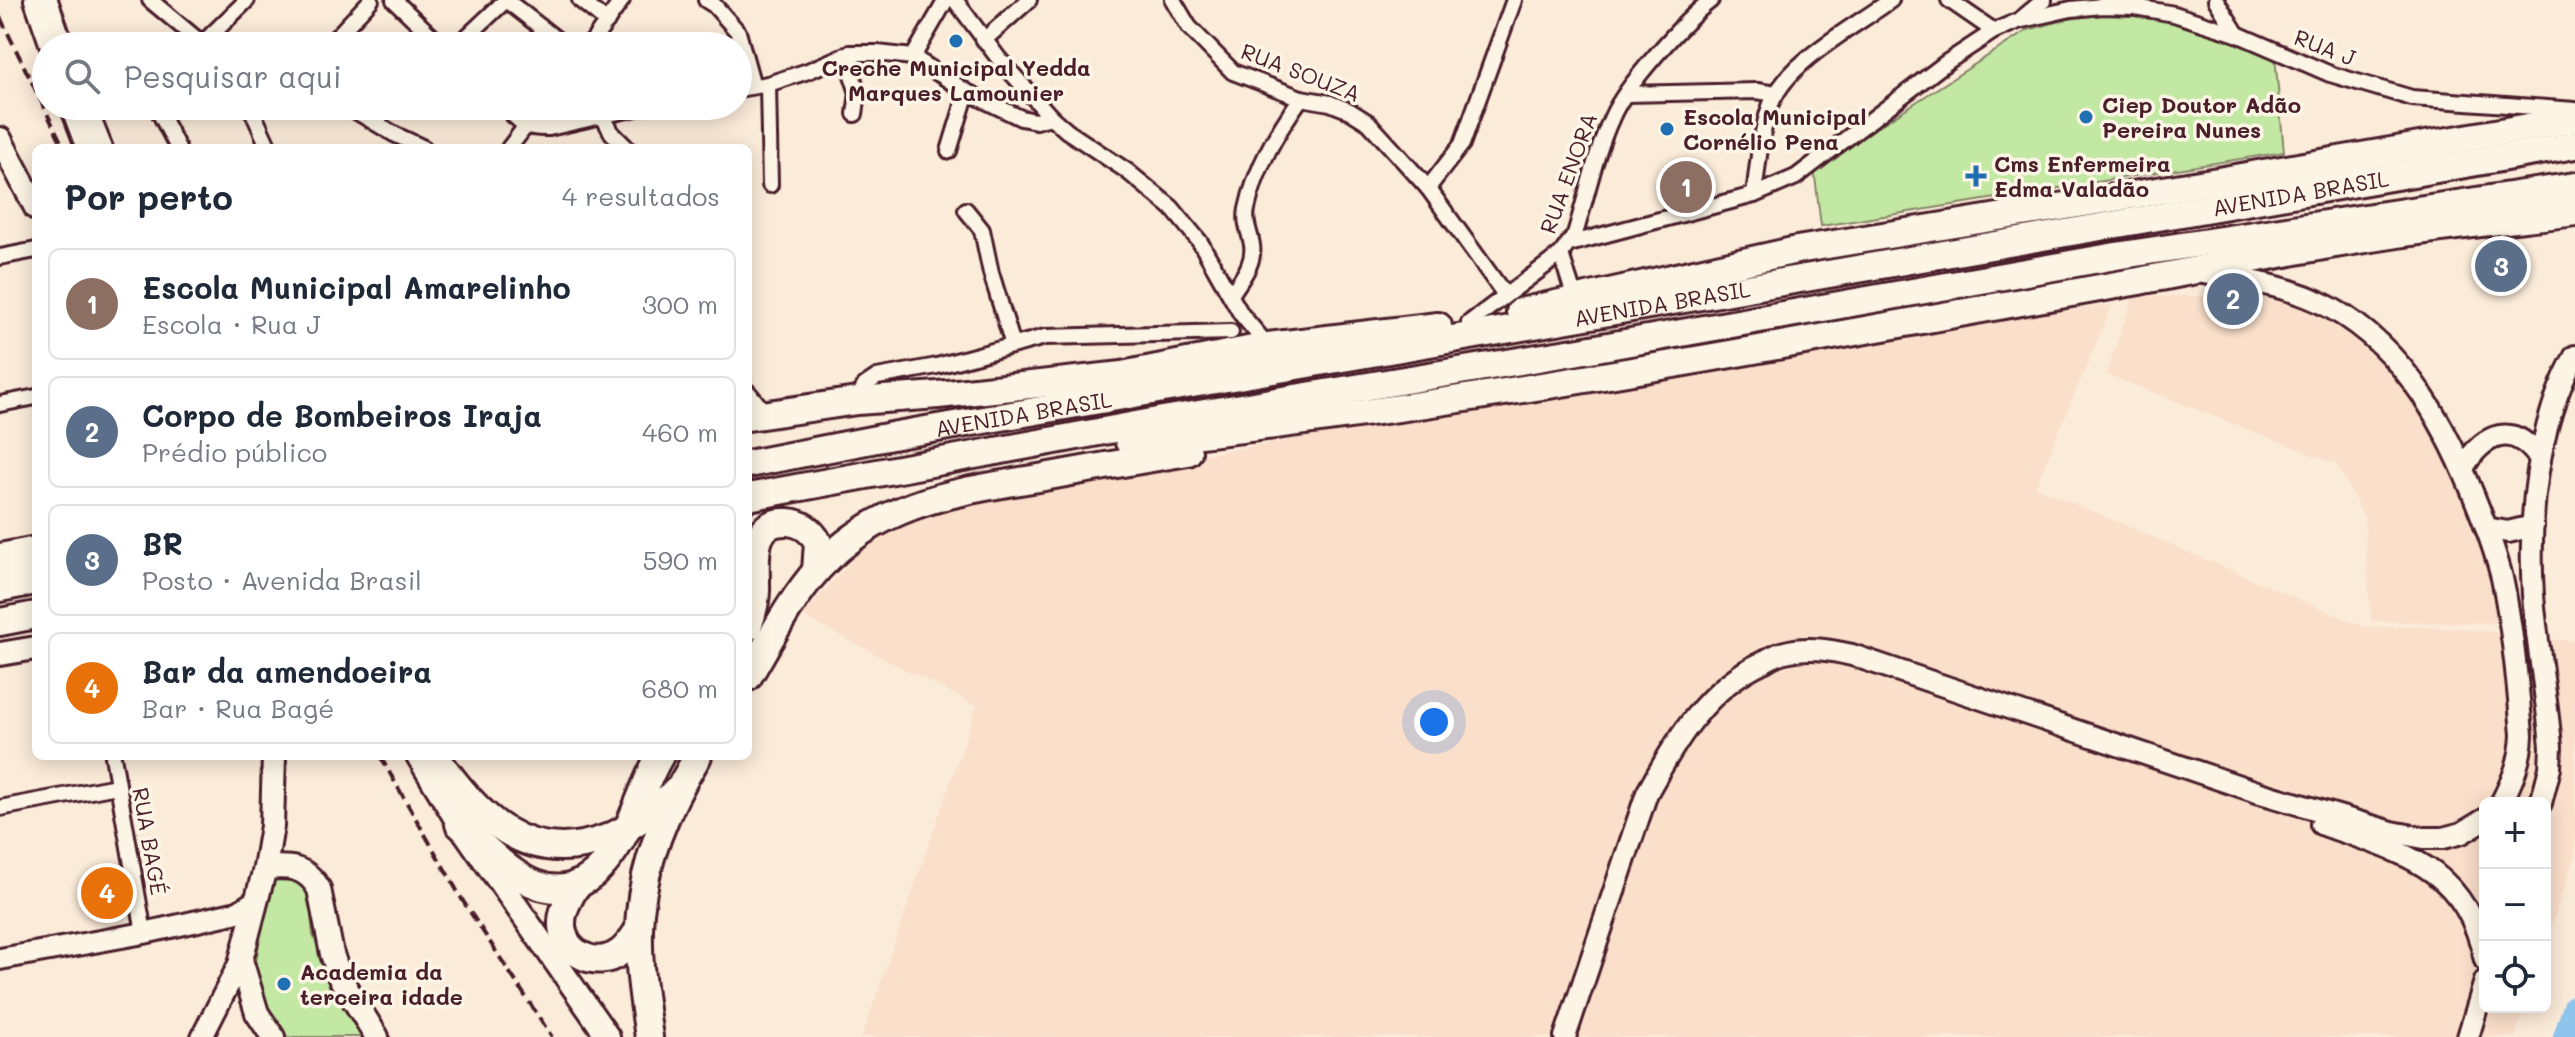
<!DOCTYPE html>
<html lang="pt">
<meta charset="utf-8">
<style>
:root{--surface:#fff;--page:#f6f6f7;--text:#1f2937;--muted:#747a83;--line:#e0e1e3;--accent:#1f6fb2}
body{margin:0;font-family:Mali,sans-serif;background:var(--page);color:var(--text)}
.controls{position:absolute;right:24px;bottom:24px;display:grid;overflow:hidden;border-radius:12px;box-shadow:0 4px 20px #0003}
.controls button{width:72px;height:72px;display:grid;place-items:center;padding:0;border:0;border-bottom:2px solid var(--line);background:var(--surface);color:var(--text);font:40px sans-serif}
.you{position:absolute;left:1434px;top:722px;width:28px;height:28px;margin:-20px;border:6px solid #fff;border-radius:50%;background:#1a73e8;box-shadow:0 0 0 12px #1a73e833}
.badge{display:grid;place-items:center;width:52px;height:52px;border-radius:50%;background:var(--accent);color:#fff;font-size:26px;font-weight:700}
.pin{position:absolute;translate:-50% -50%;border:4px solid #fff;box-shadow:0 2px 8px #0006}
.list{margin:0;padding:0;list-style:none}
h2{display:flex;justify-content:space-between;align-items:center;height:104px;margin:0;padding:0 32px;font-size:34px}
h2 small{font-size:26px;font-weight:400;color:var(--muted)}
.list li{display:grid;grid-template-columns:52px 1fr auto;gap:24px;align-items:center;box-sizing:border-box;height:112px;margin:0 16px 16px;padding:0 16px;border:2px solid var(--line);border-radius:12px}
.list b{display:block;font-size:30px;white-space:nowrap}
.list p{margin:0;font-size:26px;white-space:nowrap;color:var(--muted)}
.list em{font-size:26px;font-style:normal;color:var(--muted)}
.icon{flex:none;width:44px;height:44px;fill:none;stroke:currentColor;stroke-width:2;stroke-linecap:round;stroke-linejoin:round}
.map{position:relative;flex:none;width:2575px;height:1037px;overflow:hidden}
.search{position:absolute;background:var(--surface);box-shadow:0 4px 20px #0003;left:32px;top:32px;width:720px;height:88px;display:flex;align-items:center;gap:20px;box-sizing:border-box;padding:0 28px;border-radius:44px;color:var(--muted);font-size:30px}
.panel{position:absolute;background:var(--surface);box-shadow:0 4px 20px #0003;left:32px;top:144px;width:720px;height:616px;border-radius:12px}
.map>svg:first-child{display:block}
.built{fill:#fadfca}
.green{fill:#c2e8a3;stroke:#868467;stroke-width:2}
.lines{fill:none;stroke-linecap:round;stroke-linejoin:round}
.river{stroke:#8fc4ed;stroke-width:24}
.street-casing{stroke:#4a1f2b;stroke-width:20}
.secondary-casing{stroke:#4a1f2b;stroke-width:26}
.primary-casing{stroke:#4a1f2b;stroke-width:28}
.highway-casing{stroke:#4a1f2b;stroke-width:32}
.street{stroke:#fcf5e5;stroke-width:14}
.secondary{stroke:#fcf5e5;stroke-width:20}
.primary{stroke:#fcf5e5;stroke-width:22}
.highway{stroke:#fcf5e5;stroke-width:26}
.rail{stroke:#4a1f2b;stroke-width:4;stroke-dasharray:12 6;stroke-linecap:butt}
.poi-dot{fill:#1f6fb2;stroke:#fcf5e5;stroke-width:3}
.labels{text-anchor:middle;dominant-baseline:central;stroke-width:7;stroke-linejoin:round;paint-order:stroke}
.street-label{font-size:22px;fill:#4a1f2b;stroke:#fcf5e5}
.poi-label{font-size:22px;font-weight:bold;fill:#4a1f2b;stroke:#fcf5e5;text-anchor:start}
</style>
<div class="map">
<svg width="2575" height="1037" viewBox="0 0 2575 1037">
<rect width="100%" height="100%" fill="#fbebd9"/>
<filter id="ink" filterUnits="userSpaceOnUse"><feTurbulence type="fractalNoise" baseFrequency=".0125" numOctaves="2"/><feDisplacementMap in="SourceGraphic" scale="16" xChannelSelector="R" yChannelSelector="G"/><feConvolveMatrix kernelMatrix="1 2 1 2 8 2 1 2 1" color-interpolation-filters="sRGB"/></filter>
<g filter="url(#ink)">
<g class="built">
<polygon points="2222,280 2264,288 2334,318 2357,337 2446,438 2486,552 2497,623 2371,621 2364,517 2337,464 2106,374 2133,297 2210,296"/>
<polygon points="2112,305 2035,487 2364,627 2457,628 2575,642 2575,855 2545,945 2545,803 2485,803 2485,1007 2525,1007 2515,1037 862,1037 977,706 802,616 881,528 944,501 1323,434 1698,375 2021,316"/>
</g>
<g class="green">
<path d="M2116 13C2171 17 2225 37 2275 56L2284 152 1821 226 1814 168 2028 30 2068 19Z"/>
<polygon points="275,877 301,880 309,897 313,935 337,989 365,1037 288,1037 282,1033 265,1006 256,988 256,962 268,886"/>
</g>
<g class="lines">
<polyline class="river" points="2565,1037 2575,1007"/>
<g class="street-casing">
<g id="street">
<polyline points="50,0 66,46"/>
<polyline points="150,0 205,46"/>
<polyline points="394,0 442,46"/>
<polyline points="506,0 565,46"/>
<polyline points="580,0 607,22"/>
<polyline points="706,0 714,5 738,32 753,86"/>
<polyline points="955,0 999,59 1051,117 1067,131 1127,171 1172,208 1200,242 1241,314 1268,346"/>
<polyline points="1173,0 1189,27 1233,72 1301,98 1330,103 1350,111 1369,123 1428,188 1505,295"/>
<polyline points="1949,0 1994,31"/>
<polyline points="2216,0 2237,34"/>
<polyline points="2021,19 2044,0"/>
<polyline points="984,40 1029,0"/>
<polyline points="200,46 247,0"/>
<polyline points="328,46 371,0"/>
<polyline points="457,46 506,0"/>
<polyline points="589,46 622,0"/>
<polyline points="850,53 850,69 858,93 855,114"/>
<polyline points="913,57 946,0"/>
<polyline points="768,84 770,185"/>
<polyline points="738,89 768,84 808,71 850,53 877,53 913,57 967,92 1021,118 1036,121 1051,117"/>
<polyline points="1627,94 1757,91 1776,94"/>
<polyline points="88,106 105,148"/>
<polyline points="156,106 178,148"/>
<polyline points="250,106 269,148"/>
<polyline points="347,106 394,134 424,148"/>
<path d="M504 106C521 123 524 129 549 128L645 106"/>
<polyline points="602,115 612,133 627,148"/>
<polyline points="376,122 389,106"/>
<polyline points="509,148 541,106"/>
<polyline points="949,151 967,92"/>
<polyline points="1428,188 1462,144 1514,0"/>
<path d="M1754 195C1758 165 1760 133 1771 104 1789 60 1853 28 1891 0"/>
<polyline points="966,210 982,230 991,273 1013,345"/>
<polyline points="1569,244 1754,195 1796,177 1947,62 1994,31 2018,21 2071,9 2103,6 2135,7 2174,14 2237,34 2330,74 2412,98 2575,110"/>
<polyline points="1561,254 1575,299"/>
<polyline points="0,257 36,250"/>
<path d="M1231 295C1240 280 1255 264 1252 245 1250 232 1244 223 1247 209 1256 167 1277 132 1301 98"/>
<path d="M1469 323 1561 254 1575 234C1587 195 1595 154 1612 117 1625 86 1684 21 1711 0"/>
<polyline points="748,392 766,414"/>
<polyline points="857,401 865,385 877,377 937,366 1045,337 1231,332"/>
<polyline points="0,404 36,397"/>
<polyline points="113,756 144,933"/>
<polyline points="0,808 117,786"/>
</g>
</g>
<g class="secondary-casing">
<g id="secondary">
<path d="M2203 273C2246 280 2292 286 2331 308 2407 350 2449 431 2479 509 2488 532 2496 554 2502 578 2513 629 2518 683 2522 735 2521 760 2513 780 2501 803"/>
<path d="M2463 468C2484 433 2513 421 2540 459"/>
<polyline points="2486,528 2508,532 2533,526"/>
<path d="M2541 803 2550 768 2551 747C2547 696 2537 646 2533 595 2528 518 2537 424 2575 356"/>
<path d="M2321 824C2402 853 2465 865 2485 960"/>
<polyline points="0,959 144,933 238,912 256,900"/>
<polyline points="202,1037 241,960"/>
<path d="M1565 1037 1647 793C1676 741 1706 688 1763 662 1770 658 1778 653 1785 652 1808 646 1830 650 1852 655L2257 792 2392 832 2424 838H2443L2462 833 2485 819"/>
<polyline points="2468,1037 2485,981"/>
</g>
</g>
<g class="primary-casing">
<g id="primary">
<polyline points="36,0 52,46"/>
<polyline points="72,106 88,148"/>
<polyline points="0,139 36,208"/>
<polyline points="0,555 36,548"/>
<polyline points="0,654 36,648"/>
<polyline points="418,756 459,824 608,1037"/>
<path d="M265 868C289 866 306 866 319 889L332 954 340 978 377 1037"/>
<polyline points="273,1037 257,1013 241,960 265,868 272,826 274,756"/>
</g>
</g>
<g class="highway-casing">
<g id="highway">
<polyline points="1520,312 1797,250 2218,181 2575,119"/>
<polyline points="748,417 857,401 938,395 1122,375 1268,346 1438,326"/>
<path d="M1129 442C1468 407 1804 340 2139 281 2221 266 2303 248 2385 236 2448 226 2512 220 2575 212"/>
<path id="s1" d="M748 464 897 435 2575 145"/>
<polyline points="748,497 1163,420 1574,352 2116,256 2575,186"/>
<polyline points="0,569 36,562"/>
<polyline points="0,588 36,581"/>
<polyline points="0,622 36,615"/>
<path d="M748 627C753 613 757 598 756 584 756 559 750 520 788 522 802 523 811 530 818 542L816 571"/>
<path d="M748 677C769 642 791 599 818 569 881 500 957 492 1044 477 1092 468 1140 460 1188 452"/>
<path d="M435 756C478 816 526 869 607 838 633 828 656 807 677 790"/>
<path d="M459 824C477 840 495 859 515 873 567 910 603 876 627 829 639 805 646 779 660 756"/>
<path d="M577 884C570 897 561 910 562 926 564 954 596 969 619 953 628 947 633 938 639 929"/>
<path d="M649 1037C643 996 636 954 640 913 645 857 669 803 698 756"/>
</g>
</g>
<use href="#street" class="street"/>
<use href="#secondary" class="secondary"/>
<use href="#primary" class="primary"/>
<use href="#highway" class="highway"/>
<g class="rail">
<polyline points="0,17 64,148"/>
<polyline points="380,756 463,901 552,1037"/>
</g>
</g>
</g>
<g class="poi-dot">
<circle cx="956" cy="41" r="8"/>
<circle cx="2086" cy="117" r="8"/>
<circle cx="1667" cy="129" r="8"/>
<path d="M1972 164h8v8h8v8h-8v8h-8v-8h-8v-8h8z"/>
<circle cx="284" cy="984" r="8"/>
</g>
<g class="labels">
<g class="street-label">
<text transform="translate(2325 47) rotate(21)">RUA J</text>
<text transform="translate(1301 72) rotate(21)">RUA SOUZA</text>
<text transform="translate(1568 173) rotate(-70)">RUA ENORA</text>
<text stroke="none"><textPath href="#s1" startOffset="1576">AVENIDA BRASIL</textPath></text>
<text stroke="none"><textPath href="#s1" startOffset="928">AVENIDA BRASIL</textPath></text>
<text stroke="none"><textPath href="#s1" startOffset="280">AVENIDA BRASIL</textPath></text>
<text transform="translate(150 841) rotate(80)">RUA BAGÉ</text>
</g>
<g class="poi-label">
<text x="956" y="67" text-anchor="middle">Creche Municipal Yedda<tspan x="956" dy="25">Marques Lamounier</tspan></text>
<text x="2102" y="104">Ciep Doutor Adão<tspan x="2102" dy="25">Pereira Nunes</tspan></text>
<text x="1683" y="116">Escola Municipal<tspan x="1683" dy="25">Cornélio Pena</tspan></text>
<text x="1994" y="163">Cms Enfermeira<tspan x="1994" dy="25">Edma Valadão</tspan></text>
<text x="300" y="971">Academia da<tspan x="300" dy="25">terceira idade</tspan></text>
</g>
</g>
</svg>
<div class="controls">
<button>+</button>
<button>−</button>
<button><svg class="icon" aria-label="locate" viewBox="0 0 24 24"><circle cx="12" cy="12" r="6"/><path d="M12 2v4M12 18v4M2 12h4M18 12h4"/></svg></button>
</div>
<div class="you"></div>
<div class="pin badge" style="left:1686px;top:187px;background:#8d6e63">1</div>
<div class="pin badge" style="left:2233px;top:299px;background:#5c6f8a">2</div>
<div class="pin badge" style="left:2501px;top:266px;background:#5c6f8a">3</div>
<div class="pin badge" style="left:107px;top:893px;background:#e8710a">4</div>
<div class="search"><svg class="icon" aria-label="search" viewBox="0 0 24 24"><circle cx="10" cy="10" r="6"/><path d="M15 15l6 6"/></svg>Pesquisar aqui</div>
<section class="panel">
<h2>Por perto<small>4 resultados</small></h2>
<ul class="list">
<li><span class="badge" style="background:#8d6e63">1</span><div><b>Escola Municipal Amarelinho</b><p>Escola · Rua J</p></div><em>300 m</em></li>
<li><span class="badge" style="background:#5c6f8a">2</span><div><b>Corpo de Bombeiros Iraja</b><p>Prédio público</p></div><em>460 m</em></li>
<li><span class="badge" style="background:#5c6f8a">3</span><div><b>BR</b><p>Posto · Avenida Brasil</p></div><em>590 m</em></li>
<li><span class="badge" style="background:#e8710a">4</span><div><b>Bar da amendoeira</b><p>Bar · Rua Bagé</p></div><em>680 m</em></li>
</ul>
</section>
</div>
